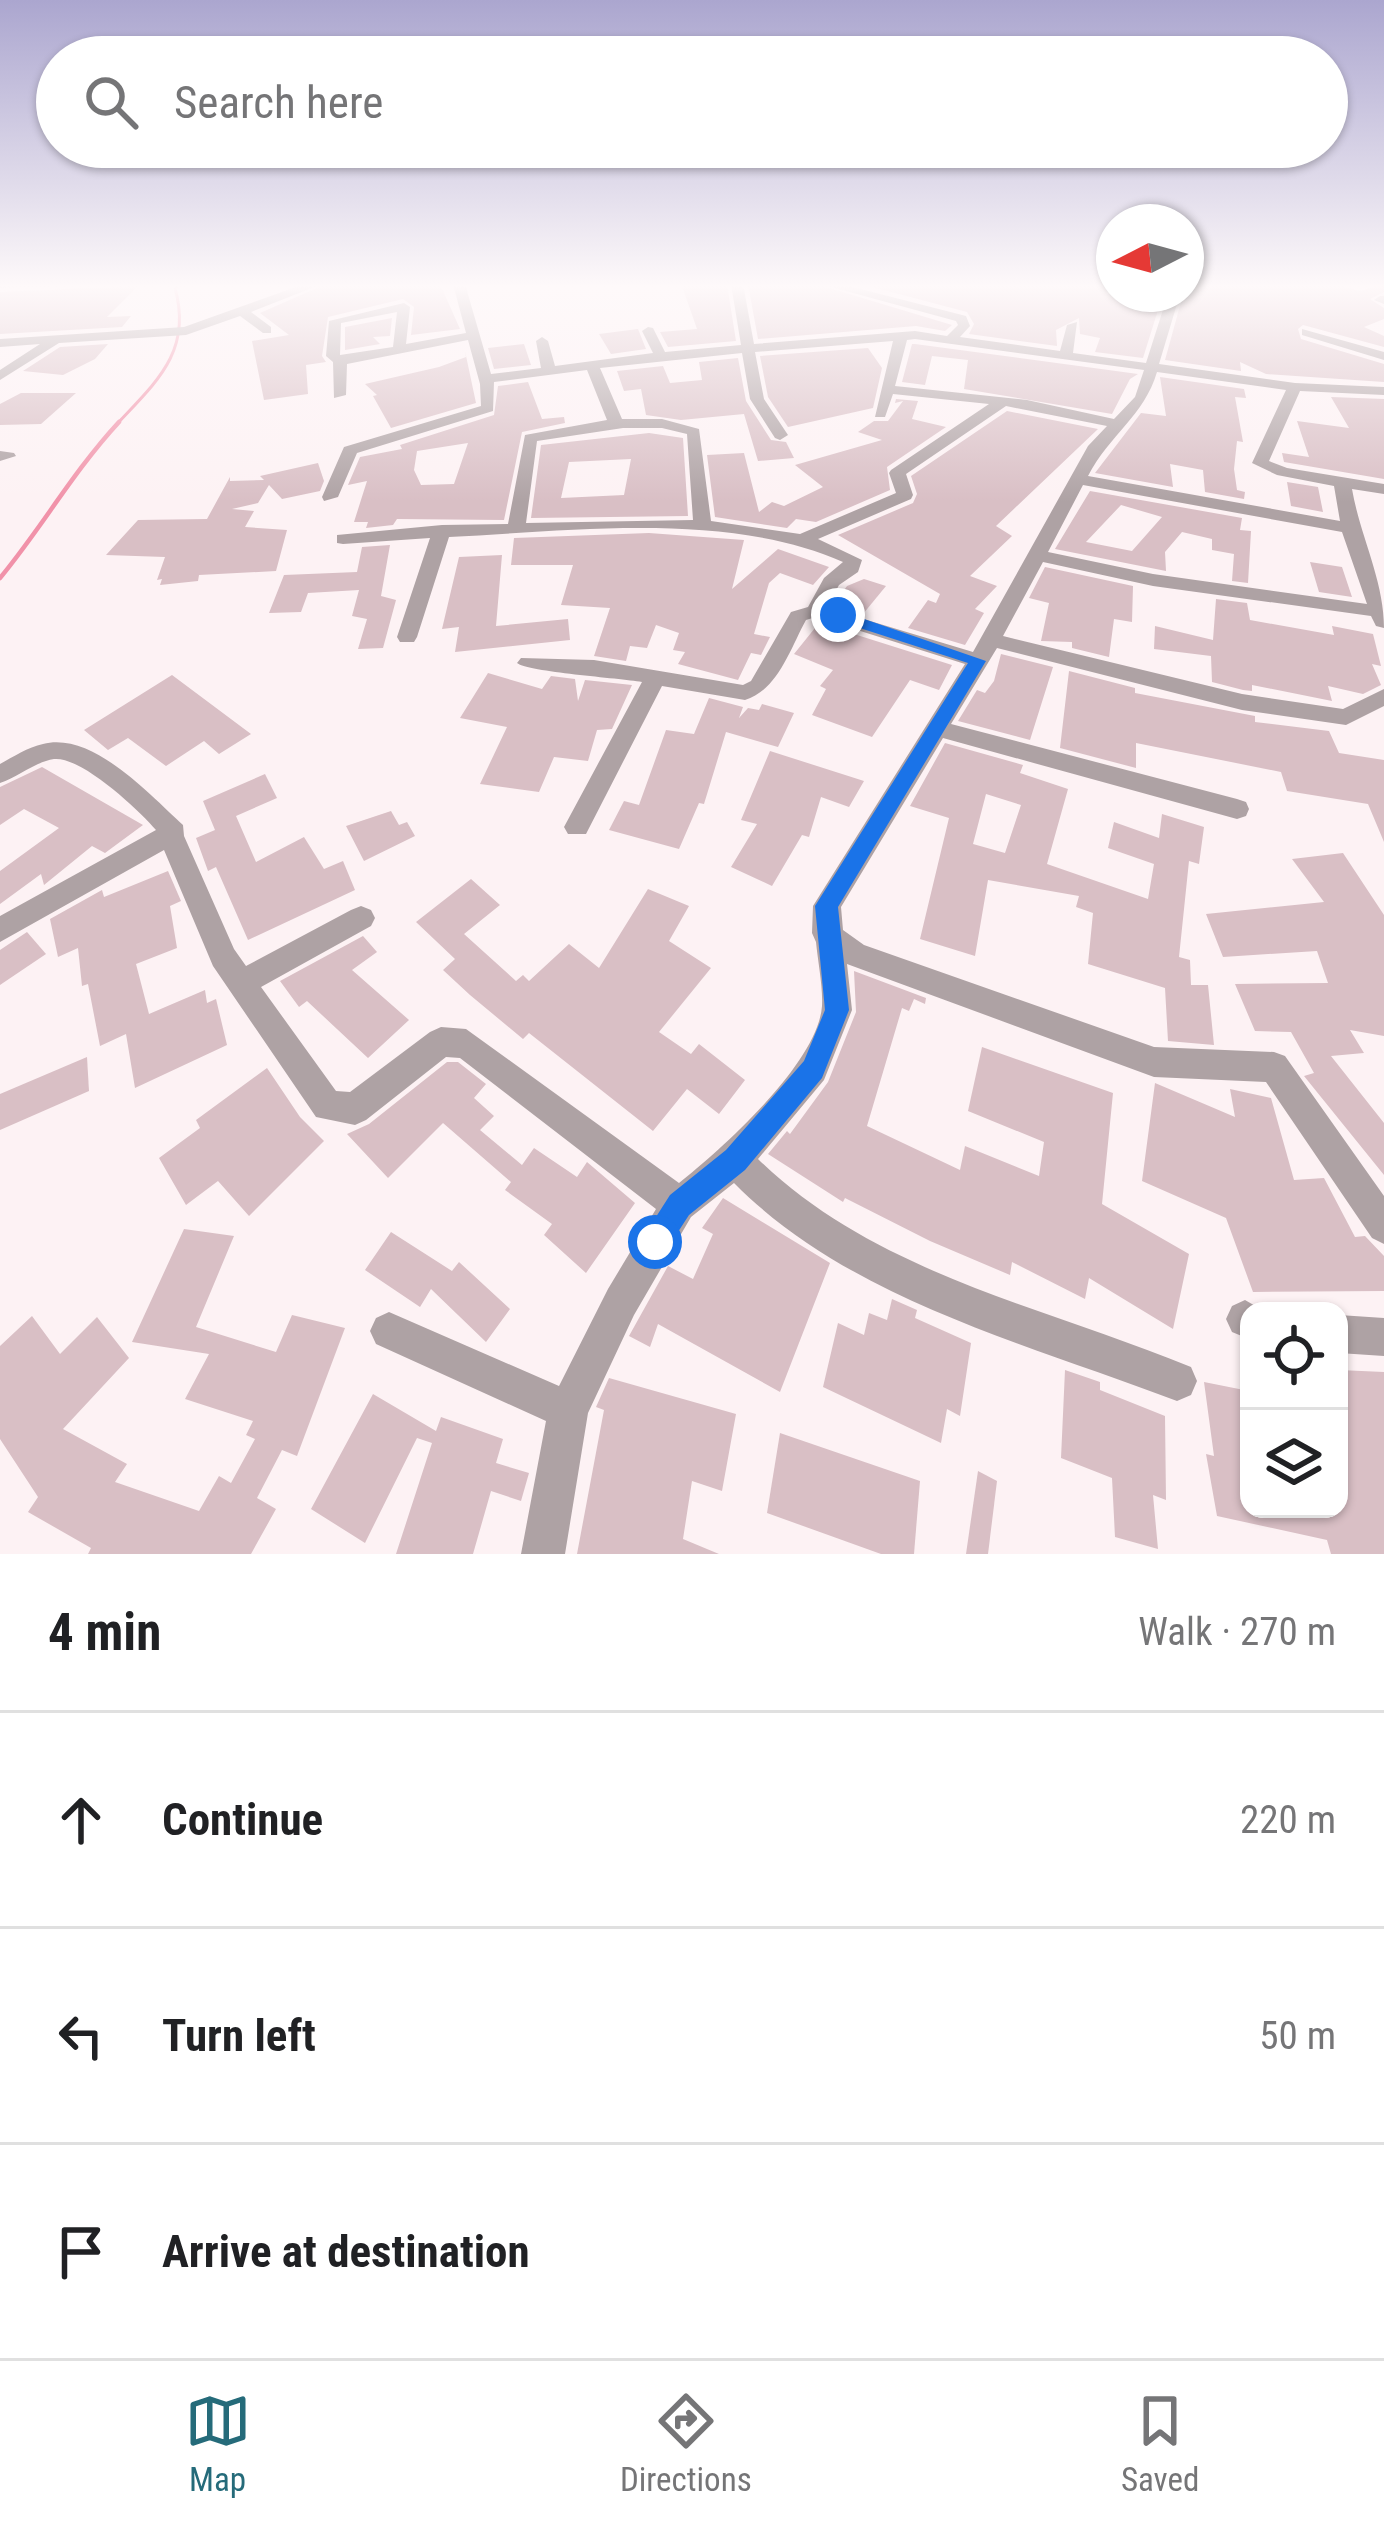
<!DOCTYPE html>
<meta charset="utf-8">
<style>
:root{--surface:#fff;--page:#f6f6f6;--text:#202124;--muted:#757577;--line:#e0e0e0;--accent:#256b7a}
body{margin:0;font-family:"Roboto Condensed",sans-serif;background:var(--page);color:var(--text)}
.controls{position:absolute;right:36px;bottom:36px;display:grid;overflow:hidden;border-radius:24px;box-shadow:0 3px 9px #0004}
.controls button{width:108px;height:108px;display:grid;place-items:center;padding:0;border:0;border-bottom:3px solid var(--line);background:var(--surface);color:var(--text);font:60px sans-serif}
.compass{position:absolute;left:1096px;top:204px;width:108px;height:108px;border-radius:50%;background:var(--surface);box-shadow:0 3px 9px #0004;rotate:264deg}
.stop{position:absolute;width:36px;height:36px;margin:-27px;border:9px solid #1a73e8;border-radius:50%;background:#fff}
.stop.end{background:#1a73e8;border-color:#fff;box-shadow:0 3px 12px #0008}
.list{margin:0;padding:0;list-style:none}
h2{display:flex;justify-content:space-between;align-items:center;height:156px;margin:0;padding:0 48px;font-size:51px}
h2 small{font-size:39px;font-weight:400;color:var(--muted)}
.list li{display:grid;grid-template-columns:78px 1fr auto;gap:36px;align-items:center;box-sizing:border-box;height:216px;padding:0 48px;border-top:3px solid var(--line)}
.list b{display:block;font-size:45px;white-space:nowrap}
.list em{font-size:39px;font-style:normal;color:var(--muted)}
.icon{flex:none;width:66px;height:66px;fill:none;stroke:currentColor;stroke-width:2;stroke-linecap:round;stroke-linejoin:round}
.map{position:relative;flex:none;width:1384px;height:1554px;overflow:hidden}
.search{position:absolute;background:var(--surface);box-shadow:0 3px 9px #0004;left:36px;right:36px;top:36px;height:132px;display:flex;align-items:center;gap:30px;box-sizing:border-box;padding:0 42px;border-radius:66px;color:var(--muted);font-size:45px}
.sheet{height:804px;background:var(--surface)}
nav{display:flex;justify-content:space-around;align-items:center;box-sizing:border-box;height:168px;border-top:3px solid var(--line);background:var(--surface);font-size:33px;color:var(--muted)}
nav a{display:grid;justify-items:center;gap:6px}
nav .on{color:var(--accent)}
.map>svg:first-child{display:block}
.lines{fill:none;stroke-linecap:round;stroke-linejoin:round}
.stream-far1{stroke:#f192a9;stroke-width:3}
.stream{stroke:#f192a9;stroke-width:4.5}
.building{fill:#d9bfc5;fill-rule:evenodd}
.minor{fill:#aea2a4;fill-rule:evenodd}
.route{fill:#1a73e8}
</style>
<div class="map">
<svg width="1384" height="1554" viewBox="0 0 1384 1554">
<rect width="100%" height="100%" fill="#fdf2f4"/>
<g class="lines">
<path class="stream-far1" d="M116 425C155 383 193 352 175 288L183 284"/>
<path class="stream" d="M0 578C43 526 72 473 119 422"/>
</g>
<g class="building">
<polygon points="326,284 440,284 460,329 411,335 414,307 403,299 328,317 322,356 326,362 306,365 308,394 264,400 252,341 289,335 260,313"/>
<polygon points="716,284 727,284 736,341 668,347 660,332 697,329 682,286"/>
<polygon points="748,284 816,284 952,325 945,331 916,326 758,339"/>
<polygon points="861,284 1107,284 1107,294 1163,294 1143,358 1095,352 1100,338 1080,334 1079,318 1056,330 1057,346 969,334 974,324 967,312"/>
<polygon points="1186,284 1334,284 1359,291 1384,285 1384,292 1370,299 1384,308 1384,319 1364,327 1384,336 1384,347 1303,325 1298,329 1301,339 1384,364 1384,382 1266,374 1240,362 1241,371 1165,360"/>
<polygon points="138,286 107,317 131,316 122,327 0,334 0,292"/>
<polygon points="392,318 390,336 373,337 380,344 345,350 345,327"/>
<polygon points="638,329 646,349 611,354 599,334"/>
<polygon points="108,344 95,359 63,375 23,371 60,347"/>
<polygon points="524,344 531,365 494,369 488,348"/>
<polygon points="912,344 915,344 1138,374 1130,379 1112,414 964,389 968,360 932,356 925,385 902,382"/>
<polygon points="868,348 882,368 873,408 788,427 768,397 760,356"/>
<polygon points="465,351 476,403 391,428 373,396 377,395 365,384 439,367 466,357"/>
<polygon points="738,358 746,401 771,440 786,442 794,458 758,461 744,414 681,420 646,415 641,389 624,391 617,371 663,366 670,383 702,380 699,362"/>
<polygon points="1160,377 1244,389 1246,398 1235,397 1243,442 1237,441 1234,469 1237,490 1245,492 1244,499 1205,492 1203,470 1170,464 1173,487 1095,473 1141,413 1166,416"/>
<path d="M528 382 542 419 564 417 565 423 522 432 504 520 397 519 393 525 366 528 368 522H354L367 481 348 485 360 457 402 449 400 445 494 415 498 386ZM468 443 454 484 421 485 414 470 417 451Z"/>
<polygon points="21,393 76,393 41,424 0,425 0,404"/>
<polygon points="1331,397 1384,399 1384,479 1284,462 1282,453 1309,457 1297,421 1349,428"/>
<polygon points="896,399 918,401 912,419 946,427 887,467 890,490 816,522 796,519 787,528 715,517 707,455 744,453 759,512 772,502 784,506 823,487 795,465 882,440 858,432 874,421 888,421 903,401 895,403"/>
<polygon points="1007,411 1098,429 996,526 1012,536 970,576 997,586 975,609 984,613 965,645 908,628 928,600 936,603 940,594 838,535 913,503 917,494 911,476"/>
<path d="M649 433 683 438 688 516 531 518 541 445ZM631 459 624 495 561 498 569 462Z"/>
<polygon points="318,463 324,481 320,491 282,499 269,485 258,503 232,509 254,511 245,527 287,530 276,571 199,575 198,581 160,585 162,579 157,580 165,557 106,555 138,520 207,519 230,477 230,481 264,480 260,476"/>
<polygon points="1287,482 1318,487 1323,512 1291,506"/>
<path d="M1090 491 1242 518 1240 530 1251 531 1248 583 1232 581 1234 554 1212 550V539L1182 532 1165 552 1166 571 1055 549ZM1121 505 1162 517 1132 551 1086 542Z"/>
<polygon points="649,533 744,540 732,589 778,549 829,567 813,585 780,573 769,583 754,634 770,637 761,655 751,653 738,680 678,664 685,652 673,650 679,633 656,625 647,648 630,646 626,661 594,656 610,608 561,605 573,565 511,565 514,538"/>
<polygon points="390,545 381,596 396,600 383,648 358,649 367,619 352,616 359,590 308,593 301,612 269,613 284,575 357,572 362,547"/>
<polygon points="502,555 496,626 568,619 570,640 455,652 459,627 442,629 459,557"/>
<polygon points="1310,562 1342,567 1352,597 1319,592"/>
<polygon points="1045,567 1133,586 1132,622 1114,619 1109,657 1072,648 1072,642 1041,641 1049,603 1029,598"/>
<polygon points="864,579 886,586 863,614 834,605 847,586"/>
<polygon points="1216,599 1247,603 1250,620 1334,635 1332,626 1373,634 1381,666 1372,664 1381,685 1363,694 1328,686 1332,701 1252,685 1252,691 1243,690 1212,682 1211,656 1154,649 1155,626 1213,640"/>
<polygon points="819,623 952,665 939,690 910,680 872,737 812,715 826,689 820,686 833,670 794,654"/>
<polygon points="1001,654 1053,667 1030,740 958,721 977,690 985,693 994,681"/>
<polygon points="1069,671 1135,688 1135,693 1255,716 1255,722 1329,731 1339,753 1384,760 1384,842 1368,804 1287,791 1281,772 1136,743 1136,768 1060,748"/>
<polygon points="488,673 542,689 551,676 575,679 578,701 585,680 632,685 612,729 597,730 588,761 554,757 539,792 480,784 507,727 460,718"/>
<polygon points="172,675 251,734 219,754 204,741 166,766 128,738 108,750 84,730"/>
<polygon points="709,698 743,707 739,718 748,708 759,710 762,704 794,713 778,747 726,732 704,804 699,803 679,849 609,830 624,801 639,805 666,730 694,734"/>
<path d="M945 743 1023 765 1020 773 1068 789 1047 864 1148 899 1154 864 1108 848 1114 822 1159 838 1162 814 1204 827 1199 864 1189 861 1179 957 1190 960 1191 985H1208L1214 1045 1168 1041 1165 988 1088 964 1093 913 1076 907 1079 896 988 880 975 956 920 939 949 818 910 806ZM986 794 1021 805 1005 853 973 844Z"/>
<polygon points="770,751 864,781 849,807 821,797 809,837 802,835 772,886 731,867 757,824 741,820"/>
<polygon points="42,767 143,825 105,853 92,846 44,885 41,874 0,904 0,871 59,828 24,809 0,825 0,787"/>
<polygon points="265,774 277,798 236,816 256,862 304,837 324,869 343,861 355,890 248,940 216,867 208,871 196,838 215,830 203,801"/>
<polygon points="391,811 399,825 407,822 415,836 364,861 346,826"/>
<polygon points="1343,853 1384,915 1384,1036 1350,1030 1364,1053 1331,1056 1384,1123 1384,1175 1304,1076 1314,1073 1291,1032 1255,1031 1235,984 1328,983 1317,951 1223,957 1206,914 1324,902 1292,859"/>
<polygon points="168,871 181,901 170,906 177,948 136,964 149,1014 205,990 207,1003 216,999 227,1045 135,1088 126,1034 100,1046 88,984 82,986 78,948 58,957 50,919 102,890 104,897"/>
<polygon points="471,879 500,905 464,934 516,981 523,975 529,981 569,944 599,968 648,889 689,906 669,941 711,968 659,1032 691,1054 699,1044 745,1080 719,1114 687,1089 653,1131 529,1033 523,1039 470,995 443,970 455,959 416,922"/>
<polygon points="27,932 46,954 0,985 0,950"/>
<polygon points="363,936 377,952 352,970 409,1020 368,1058 307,1001 299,1007 280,981"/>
<polygon points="854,971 926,998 925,1004 914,999 909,1011 902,1008 867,1126 960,1170 965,1146 1039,1176 1044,1142 968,1111 982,1047 1113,1093 1102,1204 1189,1254 1173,1329 1089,1278 1085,1299 1012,1262 1010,1275 930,1241 845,1198 843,1202 768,1154 787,1131 790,1134 828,1082 856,1012"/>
<polygon points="87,1057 89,1091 0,1130 0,1094"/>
<polygon points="447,1062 458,1062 486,1084 474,1098 494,1116 480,1130 522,1165 534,1148 577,1177 587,1162 635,1203 586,1273 544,1235 552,1224 505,1190 511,1182 443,1123 388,1178 347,1134 369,1124"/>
<polygon points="267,1068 300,1117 324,1141 249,1216 218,1181 186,1205 159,1158 200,1128 196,1120"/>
<polygon points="1155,1083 1235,1117 1230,1089 1271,1098 1294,1180 1324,1178 1355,1237 1365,1236 1384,1256 1384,1291 1253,1292 1226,1218 1142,1181"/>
<polygon points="723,1198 830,1263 780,1392 658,1324 650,1347 629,1336 668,1266 693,1279 713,1234 702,1228"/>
<polygon points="184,1229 234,1236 196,1327 276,1352 292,1315 345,1328 297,1456 282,1450 257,1498 276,1509 251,1554 88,1554 91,1548 28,1512 38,1497 0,1439 0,1346 32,1316 60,1354 97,1317 129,1358 63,1429 127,1464 115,1482 199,1511 219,1476 231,1483 255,1439 246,1435 253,1421 185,1399 209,1354 132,1342"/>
<polygon points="391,1232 452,1271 459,1262 510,1309 486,1342 431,1289 420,1307 365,1270"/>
<polygon points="892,1299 917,1310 915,1318 971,1343 960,1416 947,1409 941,1443 823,1387 838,1323 864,1335 869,1313 887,1320"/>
<polygon points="1065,1370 1100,1382 1100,1390 1165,1416 1166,1500 1153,1495 1158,1549 1115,1537 1112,1478 1061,1458"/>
<polygon points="1339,1370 1384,1372 1384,1554 1331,1554 1327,1540 1217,1516 1206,1454 1214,1456 1204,1382 1249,1391 1249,1509 1339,1509"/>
<polygon points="609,1378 736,1414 722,1491 692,1481 683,1539 719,1554 577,1554 604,1410 596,1407"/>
<polygon points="373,1394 436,1431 441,1417 503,1439 496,1463 529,1473 521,1501 491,1491 473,1554 396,1554 432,1443 417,1438 365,1543 311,1509"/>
<polygon points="780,1433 920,1481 914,1554 881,1554 767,1513"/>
<polygon points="978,1471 997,1481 988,1554 966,1554"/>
</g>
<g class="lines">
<g class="minor">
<polygon points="0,284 116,284 0,288"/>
<polygon points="304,284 322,284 251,312 271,327 271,333 263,333 240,316 186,335 59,343 0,380 0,370 40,344 0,347 0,339 184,327"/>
<path d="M453 284H465L491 374 541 368 536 341 542 337 548 341 555 366 653 353 642 331 648 327 653 328 665 352 741 345 731 284H743L754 344 915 331 947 336 958 325 956 321 820 284H841L966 316 970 326 960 337 1060 351 1067 325 1077 322 1073 353 1146 363 1168 294H1180L1159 364 1295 383 1384 387V395L1300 391 1269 461 1287 468 1384 484V494L1352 489C1360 536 1384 580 1384 628L1376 626 1371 616 1153 586 1043 562 1003 636 1242 694 1343 709 1384 689V706L1346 725 1242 710 997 648 951 724 1237 799 1246 802 1249 809 1246 816 1237 819 943 738 841 907 843 930 864 945 1154 1047 1274 1052 1285 1056 1384 1196V1244L1372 1238 1266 1082 1154 1077 847 964 852 1010 824 1080 758 1159C876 1274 1043 1306 1191 1367L1197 1381 1191 1395 1177 1401C1026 1343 850 1300 734 1183L691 1217 634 1315 588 1413 565 1554H521L546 1421 376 1344 370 1331 376 1318 389 1312 559 1386 608 1289 656 1209 460 1058 446 1057 366 1120 355 1125 316 1117 213 966 164 850 0 942V916L156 830C139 810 81 756 54 759 35 762 18 777 0 783V764C13 757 28 747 43 744 93 731 151 796 183 825L184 836 234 949 246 966 351 910 361 906 371 910 375 918 371 926 261 987 336 1091 350 1092 430 1032 441 1027 466 1029 679 1183C721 1150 818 1063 822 1006 823 986 818 963 816 942L812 933 813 906 965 664 816 617 806 620C790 649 778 690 745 700L662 686 586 834H568L564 827 642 682C619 678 528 672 517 663L521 658 594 660 743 685 751 681 791 612 808 607 824 578 843 562C729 511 572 531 449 537L417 637 414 642H400L397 637 430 538 343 544 337 543V535L442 525 508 524 525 435 607 420 587 370 494 382 493 411 357 453 338 497 324 501 322 497 344 447 481 406 480 384 468 340 347 364 346 395 334 398 333 362 326 356 329 321 404 303 410 307 406 344 466 333ZM397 312 393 347 340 355 341 323ZM915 339 1144 370 1135 397 1114 419 1027 400 895 386 907 340ZM893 341 875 417H885L893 394 989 404 891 470 889 473 896 493 800 534 711 521 699 429 662 419H622L600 368 742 353 750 399 775 438 780 440 788 435 764 399 755 352ZM1157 372 1286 390 1252 463 1277 475 1334 486 1340 521 1088 476C1110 434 1144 416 1157 372ZM1006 406 1107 426 1088 446 973 652 827 608 839 585 858 572 862 560 818 539 911 499 913 495 906 474ZM623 428H662L687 434 693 520 526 523 537 441ZM1083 485 1342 532 1367 604 1153 574 1048 552Z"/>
<polygon points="1380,296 1384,296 1384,304 1374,300"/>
<polygon points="1302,329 1384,352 1384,360 1302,335"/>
<polygon points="0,451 14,453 16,456 0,461"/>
<polygon points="1245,1300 1264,1311 1249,1311 1249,1339 1232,1332 1226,1319 1232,1306"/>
<polygon points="1339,1315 1384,1318 1384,1356 1339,1353"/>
</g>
</g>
<linearGradient id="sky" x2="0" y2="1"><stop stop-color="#aba6cf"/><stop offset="0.57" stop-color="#fef9fa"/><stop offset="1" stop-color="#fef9fa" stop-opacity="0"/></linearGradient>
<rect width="1384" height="502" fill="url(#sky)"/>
<polygon class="route" points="838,610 986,661 838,907 849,1010 822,1078 745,1170 689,1215 665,1252 655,1257 645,1252 640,1242 670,1195 726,1150 804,1061 825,1010 815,906 968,663 832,619"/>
</svg>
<div class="controls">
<button><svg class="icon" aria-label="locate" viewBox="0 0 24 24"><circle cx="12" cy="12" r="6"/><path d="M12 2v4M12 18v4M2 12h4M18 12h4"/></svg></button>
<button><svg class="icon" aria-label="layers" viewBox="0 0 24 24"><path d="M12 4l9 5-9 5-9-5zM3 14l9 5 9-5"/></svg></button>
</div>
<svg class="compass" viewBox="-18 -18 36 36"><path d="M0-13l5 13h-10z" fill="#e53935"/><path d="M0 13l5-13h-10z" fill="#757577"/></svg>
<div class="stop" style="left:655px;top:1242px"></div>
<div class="stop end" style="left:838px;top:615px"></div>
<div class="search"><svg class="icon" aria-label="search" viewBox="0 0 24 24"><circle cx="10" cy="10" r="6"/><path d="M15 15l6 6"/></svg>Search here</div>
</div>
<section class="sheet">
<h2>4 min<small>Walk · 270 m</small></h2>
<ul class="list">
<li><svg class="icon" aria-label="ahead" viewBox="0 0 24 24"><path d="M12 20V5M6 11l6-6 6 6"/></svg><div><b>Continue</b></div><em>220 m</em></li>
<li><svg class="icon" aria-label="left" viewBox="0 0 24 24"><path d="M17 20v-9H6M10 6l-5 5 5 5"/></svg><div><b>Turn left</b></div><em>50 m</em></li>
<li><svg class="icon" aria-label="arrive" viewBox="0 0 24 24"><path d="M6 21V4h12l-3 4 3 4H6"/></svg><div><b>Arrive at destination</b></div></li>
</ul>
</section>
<nav>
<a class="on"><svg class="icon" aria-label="map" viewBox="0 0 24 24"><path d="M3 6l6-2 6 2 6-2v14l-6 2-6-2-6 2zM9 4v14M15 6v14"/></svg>Map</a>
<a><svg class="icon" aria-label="directions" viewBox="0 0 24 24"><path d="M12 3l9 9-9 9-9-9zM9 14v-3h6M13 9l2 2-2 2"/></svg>Directions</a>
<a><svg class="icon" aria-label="saved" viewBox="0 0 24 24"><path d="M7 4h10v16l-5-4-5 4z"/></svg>Saved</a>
</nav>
